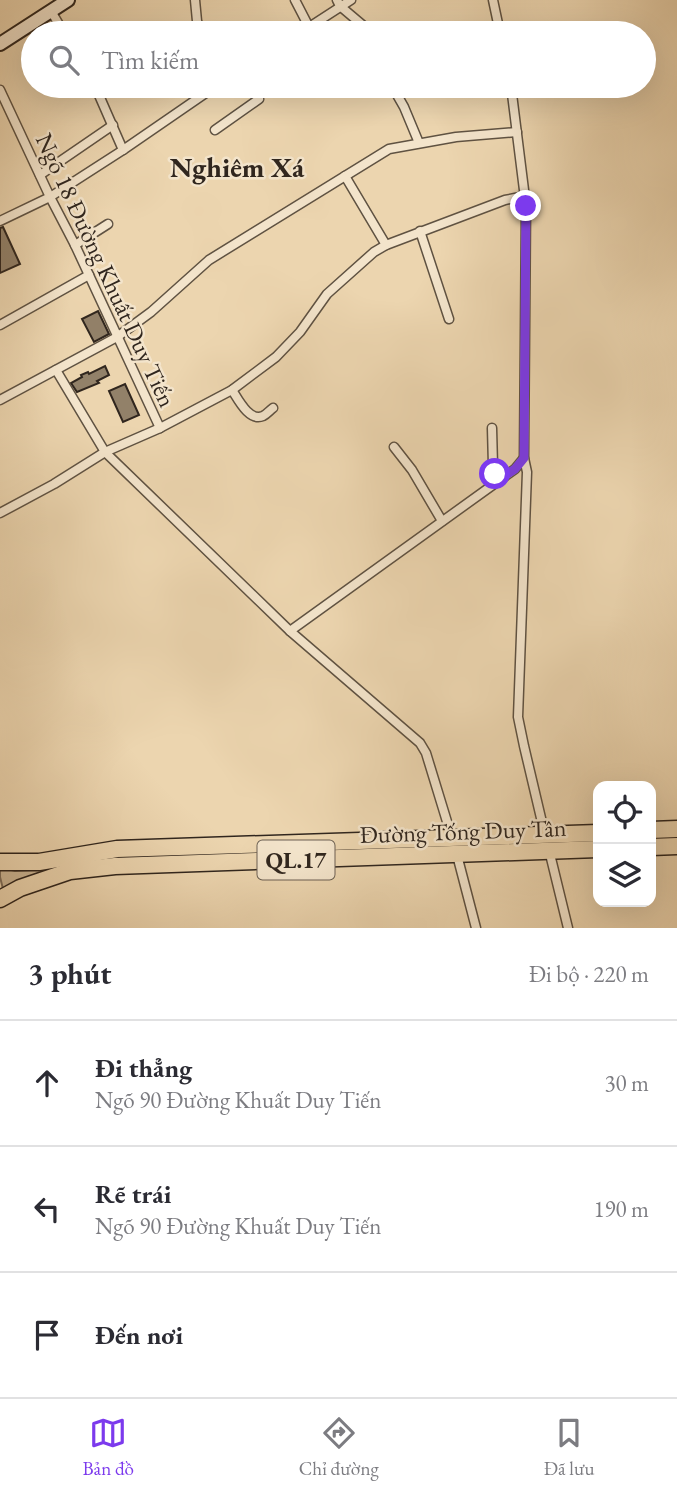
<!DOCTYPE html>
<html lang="vi">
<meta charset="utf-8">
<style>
:root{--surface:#fff;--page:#f2f2f3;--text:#2b2b33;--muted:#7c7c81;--line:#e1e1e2;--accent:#7c3aed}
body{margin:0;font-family:"EB Garamond",serif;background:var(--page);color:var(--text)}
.controls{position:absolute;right:21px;bottom:21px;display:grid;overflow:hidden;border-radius:14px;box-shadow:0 7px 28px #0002}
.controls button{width:63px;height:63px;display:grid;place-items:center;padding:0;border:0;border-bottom:2px solid var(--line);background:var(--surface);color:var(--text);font:35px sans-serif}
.stop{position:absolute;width:21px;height:21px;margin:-16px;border:5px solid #7c3aed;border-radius:50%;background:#fff}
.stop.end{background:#7c3aed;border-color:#fff;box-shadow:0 2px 7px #0008}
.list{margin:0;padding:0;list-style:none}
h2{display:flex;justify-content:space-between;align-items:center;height:91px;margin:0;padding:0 28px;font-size:30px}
h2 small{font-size:23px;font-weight:400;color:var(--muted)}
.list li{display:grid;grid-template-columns:46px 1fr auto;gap:21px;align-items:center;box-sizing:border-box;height:126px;padding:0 28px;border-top:2px solid var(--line)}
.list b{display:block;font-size:26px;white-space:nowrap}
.list p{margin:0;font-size:23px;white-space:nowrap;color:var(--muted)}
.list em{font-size:23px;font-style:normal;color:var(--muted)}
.icon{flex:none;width:38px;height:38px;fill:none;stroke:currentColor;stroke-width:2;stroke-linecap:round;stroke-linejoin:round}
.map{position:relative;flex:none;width:677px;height:928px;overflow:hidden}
.search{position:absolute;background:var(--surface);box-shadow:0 7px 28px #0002;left:21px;right:21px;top:21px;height:77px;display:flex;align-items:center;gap:18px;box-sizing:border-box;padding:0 24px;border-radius:38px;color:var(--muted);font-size:26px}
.sheet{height:469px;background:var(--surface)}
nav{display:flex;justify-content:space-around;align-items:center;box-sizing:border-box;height:98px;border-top:2px solid var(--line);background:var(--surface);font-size:19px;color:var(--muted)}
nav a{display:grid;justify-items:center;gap:4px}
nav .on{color:var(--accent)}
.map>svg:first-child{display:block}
.green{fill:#ccb796;stroke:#7e6e5a;stroke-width:2}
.building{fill:#928169;stroke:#30261e;stroke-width:2}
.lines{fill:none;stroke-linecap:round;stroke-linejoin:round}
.street-casing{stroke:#5f5242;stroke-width:11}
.secondary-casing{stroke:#30261e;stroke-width:16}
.highway-casing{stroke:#30261e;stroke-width:19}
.street{stroke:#f3e4cb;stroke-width:8}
.secondary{stroke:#f3e4cb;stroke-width:12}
.highway{stroke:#ecd5af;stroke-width:16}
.route{stroke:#7c3aed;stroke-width:9}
.labels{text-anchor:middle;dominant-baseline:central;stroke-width:5;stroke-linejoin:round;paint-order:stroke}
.shield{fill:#f3e4cb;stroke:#6a5f52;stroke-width:2}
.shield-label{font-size:23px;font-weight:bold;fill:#30261e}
.street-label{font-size:24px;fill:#30261e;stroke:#f3e4cb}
.quarter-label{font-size:28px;font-weight:bold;fill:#30261e;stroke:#f3e4cb}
</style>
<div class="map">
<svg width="677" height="928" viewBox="0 0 677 928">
<rect width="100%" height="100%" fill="#ecd5af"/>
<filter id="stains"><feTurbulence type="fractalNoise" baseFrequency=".00286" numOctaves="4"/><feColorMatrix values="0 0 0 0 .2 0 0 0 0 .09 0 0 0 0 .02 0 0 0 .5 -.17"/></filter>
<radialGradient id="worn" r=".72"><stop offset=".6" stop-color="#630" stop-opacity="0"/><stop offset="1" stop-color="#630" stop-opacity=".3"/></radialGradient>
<polygon class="green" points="286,849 290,851 288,855 91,864 4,893 0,877 0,867 15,871 32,870 100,857"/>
<g class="building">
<polygon points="3,227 20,264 0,273 0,228"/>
<polygon points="98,311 109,334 94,342 82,319"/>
<polygon points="105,366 109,375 97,381 99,383 77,392 71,383 82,377 81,375 88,372 89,374"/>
<polygon points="125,384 139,415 123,422 109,391"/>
</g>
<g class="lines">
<g class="street-casing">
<g id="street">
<polyline points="195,0 197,21 201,33"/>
<polyline points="295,0 309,27"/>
<polyline points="337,0 340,6 372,33"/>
<polyline points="493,0 500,33"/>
<polyline points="51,11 64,33"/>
<polyline points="300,33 351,0"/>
<polyline points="95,86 123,150"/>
<polyline points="392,86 404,107 419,143"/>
<polyline points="511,86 526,206 524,458 527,472 518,717 524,746 545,835"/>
<polyline points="0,90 50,197 75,245 160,428"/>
<polyline points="215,130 259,99 249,86"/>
<polyline points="40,175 113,125"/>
<polyline points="345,176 386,245"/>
<polyline points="0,221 50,197 123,150 216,86"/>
<polyline points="420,231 449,319"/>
<polyline points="75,245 108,224"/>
<polyline points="0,325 89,275"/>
<polyline points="56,370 105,452 290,631 420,743 426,753 452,838"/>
<path d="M232 390C238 399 249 422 263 416 267 414 270 410 273 408"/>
<polyline points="0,400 117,337 151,312 209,260 389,149 456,137 517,132"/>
<polyline points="492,428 493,466 497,481"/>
<polyline points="394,447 412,470 442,521"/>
<polyline points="0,513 54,484 105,452 160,428 232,390 276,357 300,332 327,294 374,252 386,245 505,200 525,196"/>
<polyline points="290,631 515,469 524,458"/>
<polyline points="549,850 568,928"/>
<polyline points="457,855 476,928"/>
</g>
</g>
<g class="secondary-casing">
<polyline id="secondary" points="0,44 68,0"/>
</g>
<g class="highway-casing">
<g id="highway">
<polyline points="651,830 677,829"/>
<polyline points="651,847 677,846"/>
<polyline points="0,862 39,862 117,849 598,833"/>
<polyline points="0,899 20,888 70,871 115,866 598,849"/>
</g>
</g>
<use href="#street" class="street"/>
<use href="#secondary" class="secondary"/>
<use href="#highway" class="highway"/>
</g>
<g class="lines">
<polyline class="route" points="495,474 497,481 515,469 524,458 526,206"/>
</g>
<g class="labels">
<rect class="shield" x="257.5" y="840.5" width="77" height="39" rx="5"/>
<g class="shield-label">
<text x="296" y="860">QL.17</text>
</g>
<g class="street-label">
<text transform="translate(106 270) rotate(65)">Ngõ 18 Đường Khuất Duy Tiến</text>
<text transform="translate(463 831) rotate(-2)">Đường Tống Duy Tân</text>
</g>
<g class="quarter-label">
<text x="237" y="167">Nghiêm Xá</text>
</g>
</g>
<rect width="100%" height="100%" filter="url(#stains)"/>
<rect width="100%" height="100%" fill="url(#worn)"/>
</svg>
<div class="controls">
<button><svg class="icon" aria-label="locate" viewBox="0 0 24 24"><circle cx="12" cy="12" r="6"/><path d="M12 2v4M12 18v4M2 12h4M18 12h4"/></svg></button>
<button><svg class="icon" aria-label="layers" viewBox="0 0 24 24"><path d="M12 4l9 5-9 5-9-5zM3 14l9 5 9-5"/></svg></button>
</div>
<div class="stop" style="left:495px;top:474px"></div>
<div class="stop end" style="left:526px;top:206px"></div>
<div class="search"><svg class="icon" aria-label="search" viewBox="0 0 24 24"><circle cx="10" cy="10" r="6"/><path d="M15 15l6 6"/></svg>Tìm kiếm</div>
</div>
<section class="sheet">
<h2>3 phút<small>Đi bộ · 220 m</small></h2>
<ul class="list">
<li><svg class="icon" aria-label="ahead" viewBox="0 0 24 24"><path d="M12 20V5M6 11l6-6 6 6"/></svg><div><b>Đi thẳng</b><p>Ngõ 90 Đường Khuất Duy Tiến</p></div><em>30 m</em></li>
<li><svg class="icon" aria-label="left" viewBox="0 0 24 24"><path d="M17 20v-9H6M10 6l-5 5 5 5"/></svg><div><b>Rẽ trái</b><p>Ngõ 90 Đường Khuất Duy Tiến</p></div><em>190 m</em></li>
<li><svg class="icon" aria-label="arrive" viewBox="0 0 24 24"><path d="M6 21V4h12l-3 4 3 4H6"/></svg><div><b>Đến nơi</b></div></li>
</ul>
</section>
<nav>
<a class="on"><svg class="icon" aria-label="map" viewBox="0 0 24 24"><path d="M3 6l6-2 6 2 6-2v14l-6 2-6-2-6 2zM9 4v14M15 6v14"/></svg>Bản đồ</a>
<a><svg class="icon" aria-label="directions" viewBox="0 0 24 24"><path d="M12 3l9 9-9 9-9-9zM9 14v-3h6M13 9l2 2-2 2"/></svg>Chỉ đường</a>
<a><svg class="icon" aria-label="saved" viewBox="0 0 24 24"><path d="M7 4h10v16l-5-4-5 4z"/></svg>Đã lưu</a>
</nav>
